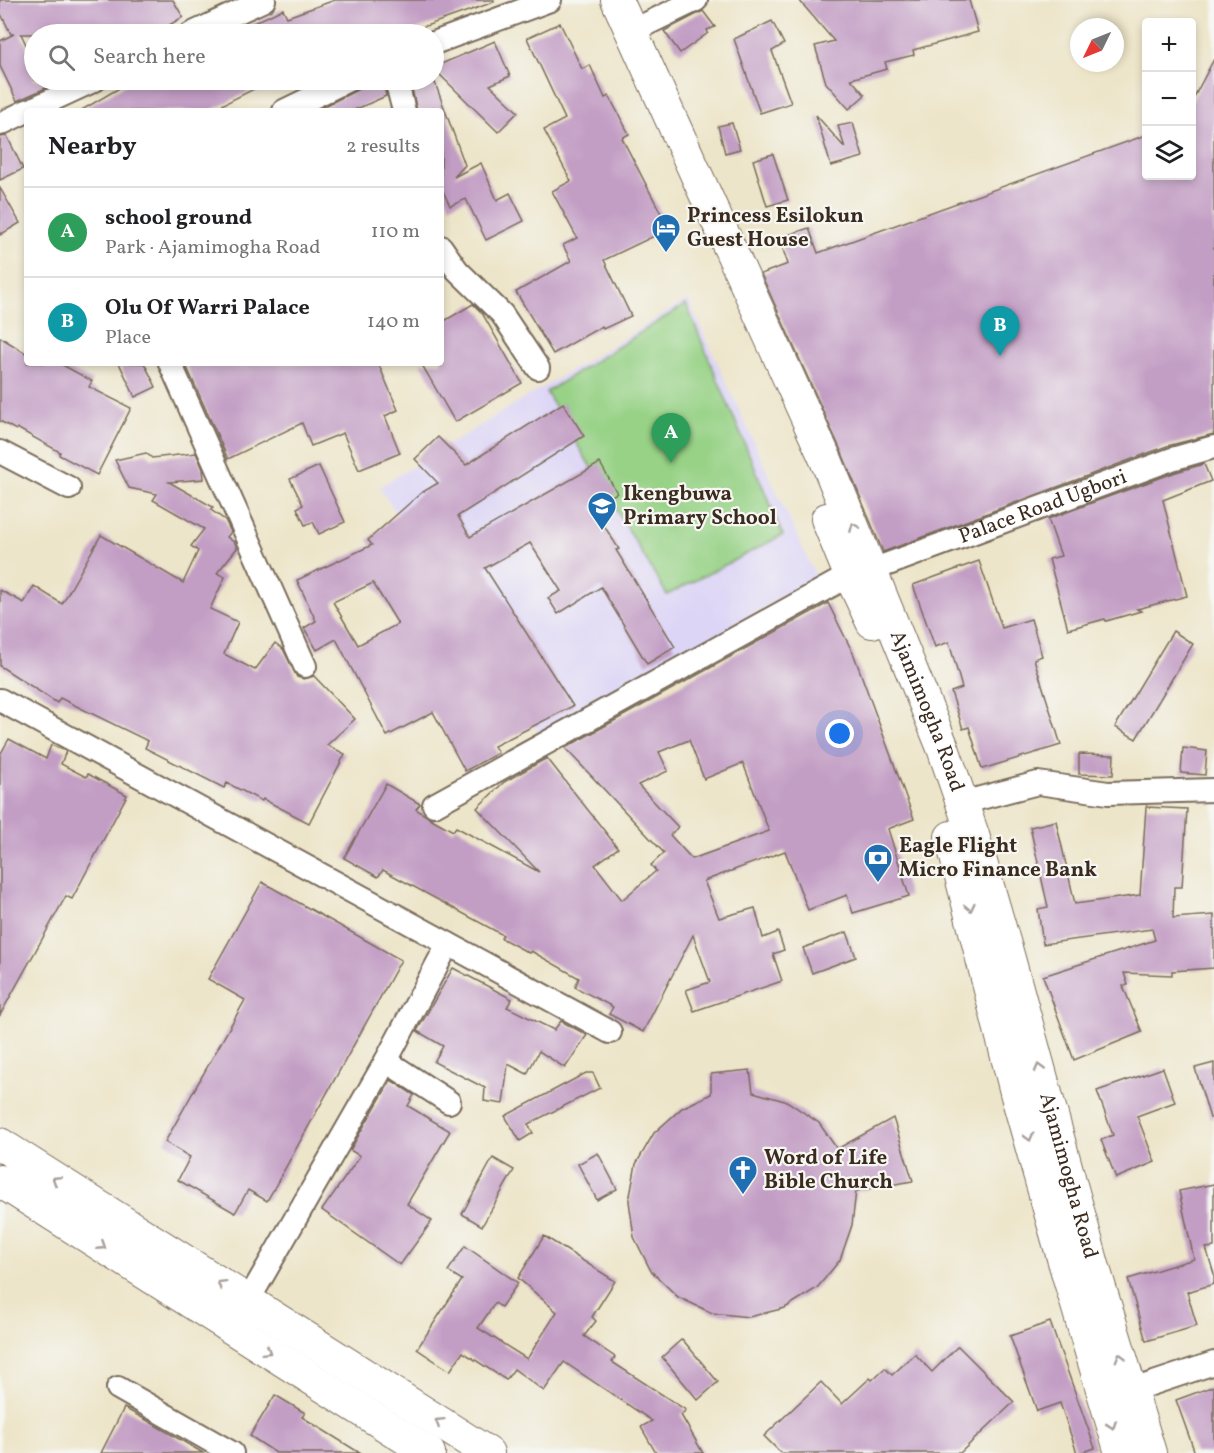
<!DOCTYPE html>
<meta charset="utf-8">
<style>
:root{--surface:#fff;--page:#f6f6f6;--text:#202124;--muted:#757577;--line:#e0e0e0;--accent:#0b8043}
body{margin:0;font-family:Vollkorn,serif;background:var(--page);color:var(--text)}
.controls{position:absolute;right:18px;top:18px;display:grid;overflow:hidden;border-radius:6px;box-shadow:0 3px 9px #0003}
.controls button{width:54px;height:54px;display:grid;place-items:center;padding:0;border:0;border-bottom:2px solid var(--line);background:var(--surface);color:var(--text);font:30px sans-serif}
.compass{position:absolute;left:1070px;top:18px;width:54px;height:54px;border-radius:50%;background:var(--surface);box-shadow:0 3px 9px #0003;rotate:227deg}
.you{position:absolute;left:840px;top:734px;width:21px;height:21px;margin:-15px;border:4px solid #fff;border-radius:50%;background:#1a73e8;box-shadow:0 0 0 9px #1a73e833}
.badge{display:grid;place-items:center;width:39px;height:39px;border-radius:50%;background:var(--accent);color:#fff;font-size:20px;font-weight:700}
.pin{position:absolute;translate:-50% -50px;filter:drop-shadow(0 2px 3px #0008)}
.pin::after{content:'';position:absolute;top:32px;width:21px;height:18px;background:inherit;clip-path:polygon(0 0,100% 0,50% 100%)}
.list{margin:0;padding:0;list-style:none}
h2{display:flex;justify-content:space-between;align-items:center;height:78px;margin:0;padding:0 24px;font-size:26px}
h2 small{font-size:20px;font-weight:400;color:var(--muted)}
.list li{display:grid;grid-template-columns:39px 1fr auto;gap:18px;align-items:center;box-sizing:border-box;height:90px;padding:0 24px;border-top:2px solid var(--line)}
.list b{display:block;font-size:22px;white-space:nowrap}
.list p{margin:0;font-size:20px;white-space:nowrap;color:var(--muted)}
.list em{font-size:20px;font-style:normal;color:var(--muted)}
.icon{flex:none;width:33px;height:33px;fill:none;stroke:currentColor;stroke-width:2;stroke-linecap:round;stroke-linejoin:round}
.map{position:relative;flex:none;width:1214px;height:1453px;overflow:hidden}
.search{position:absolute;background:var(--surface);box-shadow:0 3px 9px #0003;left:24px;top:24px;width:420px;height:66px;display:flex;align-items:center;gap:15px;box-sizing:border-box;padding:0 21px;border-radius:33px;color:var(--muted);font-size:22px}
.panel{position:absolute;background:var(--surface);box-shadow:0 3px 9px #0003;left:24px;top:108px;width:420px;height:258px;border-radius:6px}
.map>svg:first-child{display:block}
.built{fill:#ddd5f6}
.green{fill:#97d286;stroke:#697e52;stroke-width:1.5}
.building{fill:#c29dc4;fill-rule:evenodd}
.lines{fill:none;stroke-linecap:round;stroke-linejoin:round}
.minor-casing{stroke:#796b5a;stroke-width:26}
.secondary-casing{stroke:#796b5a;stroke-width:34}
.minor{stroke:#fff;stroke-width:22}
.secondary{stroke:#fff;stroke-width:32}
.oneway{stroke:#a79f9a}
.labels{text-anchor:middle;dominant-baseline:central;stroke-width:4.5;stroke-linejoin:round;paint-order:stroke}
.poi-label{font-size:21px;font-weight:bold;fill:#3b2a1e;stroke:#f6f6f2;text-anchor:start}
.street-label{font-size:21px;fill:#3b2a1e;stroke:#f6f6f2}
</style>
<div class="map">
<svg width="1214" height="1453" viewBox="0 0 1214 1453">
<rect width="100%" height="100%" fill="#f6f6f2"/>
<filter id="ink" filterUnits="userSpaceOnUse"><feTurbulence type="fractalNoise" baseFrequency=".0167" numOctaves="2"/><feDisplacementMap in="SourceGraphic" scale="12" xChannelSelector="R" yChannelSelector="G"/><feConvolveMatrix kernelMatrix="1 2 1 2 8 2 1 2 1" color-interpolation-filters="sRGB"/></filter>
<filter id="wash" filterUnits="userSpaceOnUse"><feTurbulence type="fractalNoise" baseFrequency=".008" numOctaves="4" result="noise"/><feDisplacementMap in="SourceGraphic" scale="24" xChannelSelector="R" yChannelSelector="G"/><feGaussianBlur stdDeviation="1.35" result="paint"/><feColorMatrix in="noise" values="0 0 0 0 0 0 0 0 0 0 0 0 0 0 0 0 0 1.4 0 .05"/><feComposite in="paint" operator="in"/></filter>
<g filter="url(#wash)">
<rect width="100%" height="100%" fill="#ede5c9"/>
<polygon class="built" points="688,299 816,577 543,739 379,487"/>
<polygon class="green" points="686,304 783,535 667,595 546,392"/>
<g id="blocks">
<g class="building">
<polygon points="0,0 173,0 183,17 154,34 21,34 34,61 34,80 44,80 48,87 17,101 0,66 0,41 14,34 11,34 0,12"/>
<polygon points="335,0 494,0 494,2 403,34 396,34 394,29 378,34 230,34 283,9 287,17"/>
<polygon points="799,0 969,0 978,32 913,50 914,55 885,62 887,69 851,79 865,95 849,109 826,83 815,46 834,41"/>
<polygon points="703,11 715,27 707,30 708,33 680,53 664,31"/>
<polygon points="772,21 784,44 772,51 791,103 760,113 734,39"/>
<polygon points="560,23 582,69 590,65 605,98 609,96 629,134 622,138 669,229 604,260 631,316 603,329 602,326 553,354 516,292 571,261 563,245 577,238 552,191 571,181 544,130 565,119 527,38"/>
<polygon points="495,41 510,76 490,85 518,112 498,132 434,69 434,67"/>
<polygon points="1214,59 1214,434 1167,446 883,552 842,453 761,274 788,264 779,238 809,228 818,253 1146,135 1146,176 1191,176 1191,103"/>
<polygon points="133,80 272,80 210,111 80,111"/>
<polygon points="377,80 383,80 386,96 352,111 315,111"/>
<polygon points="410,80 434,80 465,165 454,177 481,163 497,200 510,193 524,221 486,240 466,199 450,206 442,189 441,190 441,111 417,111"/>
<polygon points="816,115 845,148 838,126 853,123 863,157 831,166"/>
<polygon points="732,123 740,149 725,153 718,126"/>
<polygon points="7,136 23,169 0,180 0,137"/>
<polygon points="773,154 788,200 767,206 753,160"/>
<polygon points="0,188 20,223 0,235"/>
<polygon points="473,304 482,313 522,383 455,422 421,363 441,363 441,323"/>
<polygon points="0,337 27,354 27,363 59,363 92,381 89,387 131,408 97,475 59,455 60,452 17,428 16,430 0,421"/>
<polygon points="119,363 144,363 156,387 135,397"/>
<polygon points="185,363 378,363 398,410 385,416 400,453 359,470 343,433 311,446 302,423 228,459"/>
<path d="M563 403 584 436 458 516 470 537 600 463 617 493 592 507 619 549 616 550 675 647 647 664 601 587 558 614 548 598 561 591 530 543 485 568 573 706 494 746 498 753 465 771 433 712 387 736 336 639 317 650 304 628 316 621 297 580 372 545 368 540 421 493 438 483 415 459 438 437 466 465ZM373 583 398 624 358 645 333 602Z"/>
<polygon points="146,453 152,458 196,453 203,469 204,479 169,482 213,507 211,510 225,520 231,532 227,537 235,543 237,548 217,573 225,577 210,609 238,622 224,654 255,670 275,643 283,649 297,677 304,679 314,676 355,719 327,745 345,754 309,823 263,799 262,801 227,783 224,788 145,748 148,741 60,698 57,703 0,666 0,590 24,603 34,586 62,604 101,535 183,583 198,551 191,546 204,529 153,500 157,494 129,488 115,460"/>
<polygon points="1204,464 1211,481 1163,500 1187,596 1137,609 1141,611 1106,621 1105,619 1068,629 1049,559 1061,556 1048,519 1176,472"/>
<polygon points="319,466 345,522 319,534 313,522 305,525 297,508 303,505 290,479"/>
<polygon points="979,561 1002,628 1031,619 1042,656 1034,659 1061,745 982,769 969,727 963,729 951,692 962,688 949,642 935,647 913,585"/>
<path d="M828 603 854 655 914 819 888 829 909 896 853 913 847 895 808 910 785 851 704 881 719 918 755 908 763 938 778 932 784 950 773 954 782 981 694 1011 686 990 710 982 693 935 643 1032 609 1014 613 1007 575 987 579 978 531 951 529 953 501 938 503 935 383 870 378 877 344 858 386 784 420 804 416 809 428 817 453 831 456 827 539 872 477 808 504 782 547 758 618 848 595 865 622 900 656 871 651 865 664 853 565 748ZM689 740 704 779 743 763 769 831 692 859 670 835 678 827 638 785 668 771 659 752Z"/>
<polygon points="1173,631 1193,644 1136,739 1115,727"/>
<polygon points="9,739 46,759 51,745 66,751 61,764 86,777 88,774 127,795 72,899 66,896 0,1015 0,755"/>
<polygon points="1183,748 1207,751 1205,775 1181,773"/>
<polygon points="1079,754 1114,755 1113,775 1079,774"/>
<polygon points="1146,807 1187,809 1182,887 1174,887 1173,918 1214,915 1214,968 1172,971 1172,975 1124,973 1128,985 1123,986 1142,1032 1074,1060 1043,976 1155,940 1152,929 1043,944 1038,909 1048,907 1030,827 1056,821 1075,904 1140,895"/>
<polygon points="262,882 401,960 267,1201 248,1190 235,1213 178,1180 190,1157 165,1142 245,1000 208,979"/>
<polygon points="847,932 856,957 812,973 803,948"/>
<polygon points="453,968 512,999 507,1007 554,1030 561,1021 587,1035 565,1068 539,1051 527,1074 508,1064 503,1104 484,1101 485,1088 434,1062 443,1046 417,1031"/>
<polygon points="1214,1063 1214,1118 1210,1118 1195,1068"/>
<polygon points="1163,1068 1175,1102 1137,1116 1155,1162 1116,1178 1101,1140 1113,1135 1097,1091"/>
<polygon points="750,1070 753,1092 788,1102 819,1123 837,1149 893,1118 913,1181 856,1191 852,1225 840,1260 817,1288 785,1308 749,1317 712,1313 678,1297 651,1271 634,1237 629,1201 636,1164 654,1133 682,1108 711,1094 711,1074"/>
<polygon points="586,1073 593,1073 600,1088 528,1124 533,1133 520,1141 505,1116"/>
<polygon points="391,1080 414,1095 408,1106 450,1131 407,1204 432,1221 400,1265 322,1210 360,1156 350,1150"/>
<polygon points="598,1153 617,1189 597,1200 578,1164"/>
<polygon points="493,1158 514,1170 482,1226 462,1214"/>
<polygon points="1214,1184 1214,1247 1206,1248 1214,1274 1214,1284 1187,1292 1197,1326 1146,1341 1128,1279 1194,1259 1179,1191"/>
<polygon points="544,1236 615,1281 592,1317 596,1321 584,1336 615,1357 612,1362 686,1410 681,1415 703,1453 656,1453 641,1427 652,1421 564,1362 544,1391 514,1369 506,1380 463,1352 450,1371 417,1349 462,1280 448,1271 465,1246 518,1283 501,1307 495,1303 478,1328 527,1359 557,1312 518,1278"/>
<polygon points="1050,1322 1095,1448 1080,1453 1077,1453 1060,1403 1037,1411 1010,1336"/>
<polygon points="682,1339 718,1382 698,1400 662,1357"/>
<polygon points="958,1346 1014,1402 960,1453 781,1453 764,1436 821,1382 842,1404 870,1378 872,1380 885,1368 892,1375 915,1354 932,1372"/>
<polygon points="1214,1386 1214,1453 1195,1453 1176,1400"/>
<polygon points="275,1395 305,1413 302,1417 360,1453 276,1453 250,1436"/>
<polygon points="124,1408 150,1422 203,1453 101,1453"/>
</g>
</g>
</g>
<g filter="url(#ink)">
<use href="#blocks" fill-opacity="0" stroke="#796b5a" stroke-width="1.5"/>
<g class="lines">
<g class="minor-casing">
<g id="minor">
<polyline points="630,32 696,0"/>
<polyline points="191,34 264,0"/>
<polyline points="434,43 550,0"/>
<polyline points="396,80 404,111"/>
<polyline points="28,111 95,80"/>
<polyline points="284,111 348,80"/>
<polyline points="0,124 27,111"/>
<polyline points="441,247 457,270 502,314 538,368"/>
<polyline points="170,363 305,666"/>
<polyline points="0,452 69,488"/>
<polyline points="0,700 610,1032"/>
<polyline points="962,803 1038,783 1108,793 1214,790"/>
<path id="s1" d="M434 805 850 575 872 570 1172 459 1214 447"/>
<polyline points="386,1061 449,1102"/>
<polyline points="248,1301 386,1061 448,944"/>
<polyline points="118,1388 232,1453"/>
<polyline points="1130,1391 1214,1363"/>
</g>
</g>
<g class="secondary-casing">
<g id="secondary">
<path id="s2" d="M617 0 826 460 943 748 973 835 1008 955 1093 1265 1150 1453"/>
<polyline points="827,519 850,575 872,622"/>
<polyline points="951,837 1017,1096 1063,1258 1121,1453"/>
<polyline points="0,1144 488,1453"/>
<polyline points="0,1181 429,1453"/>
</g>
</g>
<use href="#minor" class="minor"/>
<use href="#secondary" class="secondary"/>
</g>
<defs><path id="oneway-chevron" d="M-2-3.5L2.5 0L-2 3.5" fill="none" stroke-width="1.6" stroke-linecap="round" stroke-linejoin="round" transform="scale(1.5)"/></defs>
<g class="oneway">
<use href="#oneway-chevron" transform="translate(854 527) rotate(-113)"/>
<use href="#oneway-chevron" transform="translate(970 907) rotate(77)"/>
<use href="#oneway-chevron" transform="translate(1039 1068) rotate(-105)"/>
<use href="#oneway-chevron" transform="translate(1029 1137) rotate(74)"/>
<use href="#oneway-chevron" transform="translate(56 1180) rotate(-148)"/>
<use href="#oneway-chevron" transform="translate(102 1246) rotate(33)"/>
<use href="#oneway-chevron" transform="translate(221 1284) rotate(-148)"/>
<use href="#oneway-chevron" transform="translate(267 1351) rotate(32)"/>
<use href="#oneway-chevron" transform="translate(1120 1357) rotate(-106)"/>
<use href="#oneway-chevron" transform="translate(439 1422) rotate(-148)"/>
<use href="#oneway-chevron" transform="translate(1112 1425) rotate(71)"/>
</g>
</g>
<defs>
<g id="hotel-pin" transform="scale(1.5)"><path d="M0 17L-7.5 6A9.5 9.5 0 1 1 7.5 6Z" fill="#1f6fb2" stroke="#f6f6f2"/><path d="M-6-4.5h1.5V1H6V5H4.5V3h-9V5H-6ZM-4 0a1.8 1.8 0 1 1 3.6 0ZM.5 0V-2.5h3Q6-2.5 6 0Z" fill="#fff"/></g>
<g id="school-pin" transform="scale(1.5)"><path d="M0 17L-7.5 6A9.5 9.5 0 1 1 7.5 6Z" fill="#1f6fb2" stroke="#f6f6f2"/><path d="M0-5L7-2L0 1L-7-2ZM-4 1L0 2.5L4 1V4Q0 6-4 4Z" fill="#fff"/></g>
<g id="bank-pin" transform="scale(1.5)"><path d="M0 17L-7.5 6A9.5 9.5 0 1 1 7.5 6Z" fill="#1f6fb2" stroke="#f6f6f2"/><path d="M-6-4H6V4H-6ZM0-2.3a2.3 2.3 0 1 0 0 4.6a2.3 2.3 0 1 0 0-4.6Z" fill="#fff"/></g>
<g id="church-pin" transform="scale(1.5)"><path d="M0 17L-7.5 6A9.5 9.5 0 1 1 7.5 6Z" fill="#1f6fb2" stroke="#f6f6f2"/><path d="M-1.2-6h2.4v3.5h3.3v2.4h-3.3V6h-2.4V-.1h-3.3v-2.4h3.3Z" fill="#fff"/></g>
</defs>
<g fill-rule="evenodd">
<use href="#hotel-pin" x="666" y="228"/>
<use href="#school-pin" x="602" y="506"/>
<use href="#bank-pin" x="878" y="858"/>
<use href="#church-pin" x="743" y="1170"/>
</g>
<g class="labels">
<g class="poi-label">
<text x="687" y="216">Princess Esilokun<tspan x="687" dy="24">Guest House</tspan></text>
<text x="623" y="494">Ikengbuwa<tspan x="623" dy="24">Primary School</tspan></text>
<text x="899" y="846">Eagle Flight<tspan x="899" dy="24">Micro Finance Bank</tspan></text>
<text x="764" y="1158">Word of Life<tspan x="764" dy="24">Bible Church</tspan></text>
</g>
<g class="street-label">
<text stroke="none"><textPath href="#s1" startOffset="680">Palace Road Ugbori</textPath></text>
<text stroke="none"><textPath href="#s2" startOffset="776">Ajamimogha Road</textPath></text>
<text stroke="none"><textPath href="#s2" startOffset="1262">Ajamimogha Road</textPath></text>
</g>
</g>
</svg>
<div class="controls">
<button>+</button>
<button>−</button>
<button><svg class="icon" aria-label="layers" viewBox="0 0 24 24"><path d="M12 4l9 5-9 5-9-5zM3 14l9 5 9-5"/></svg></button>
</div>
<svg class="compass" viewBox="-18 -18 36 36"><path d="M0-13l5 13h-10z" fill="#e53935"/><path d="M0 13l5-13h-10z" fill="#757577"/></svg>
<div class="you"></div>
<div class="pin badge" style="left:671px;top:463px;background:#2e9e5b">A</div>
<div class="pin badge" style="left:1000px;top:356px;background:#0f9aa8">B</div>
<div class="search"><svg class="icon" aria-label="search" viewBox="0 0 24 24"><circle cx="10" cy="10" r="6"/><path d="M15 15l6 6"/></svg>Search here</div>
<section class="panel">
<h2>Nearby<small>2 results</small></h2>
<ul class="list">
<li><span class="badge" style="background:#2e9e5b">A</span><div><b>school ground</b><p>Park · Ajamimogha Road</p></div><em>110 m</em></li>
<li><span class="badge" style="background:#0f9aa8">B</span><div><b>Olu Of Warri Palace</b><p>Place</p></div><em>140 m</em></li>
</ul>
</section>
</div>
